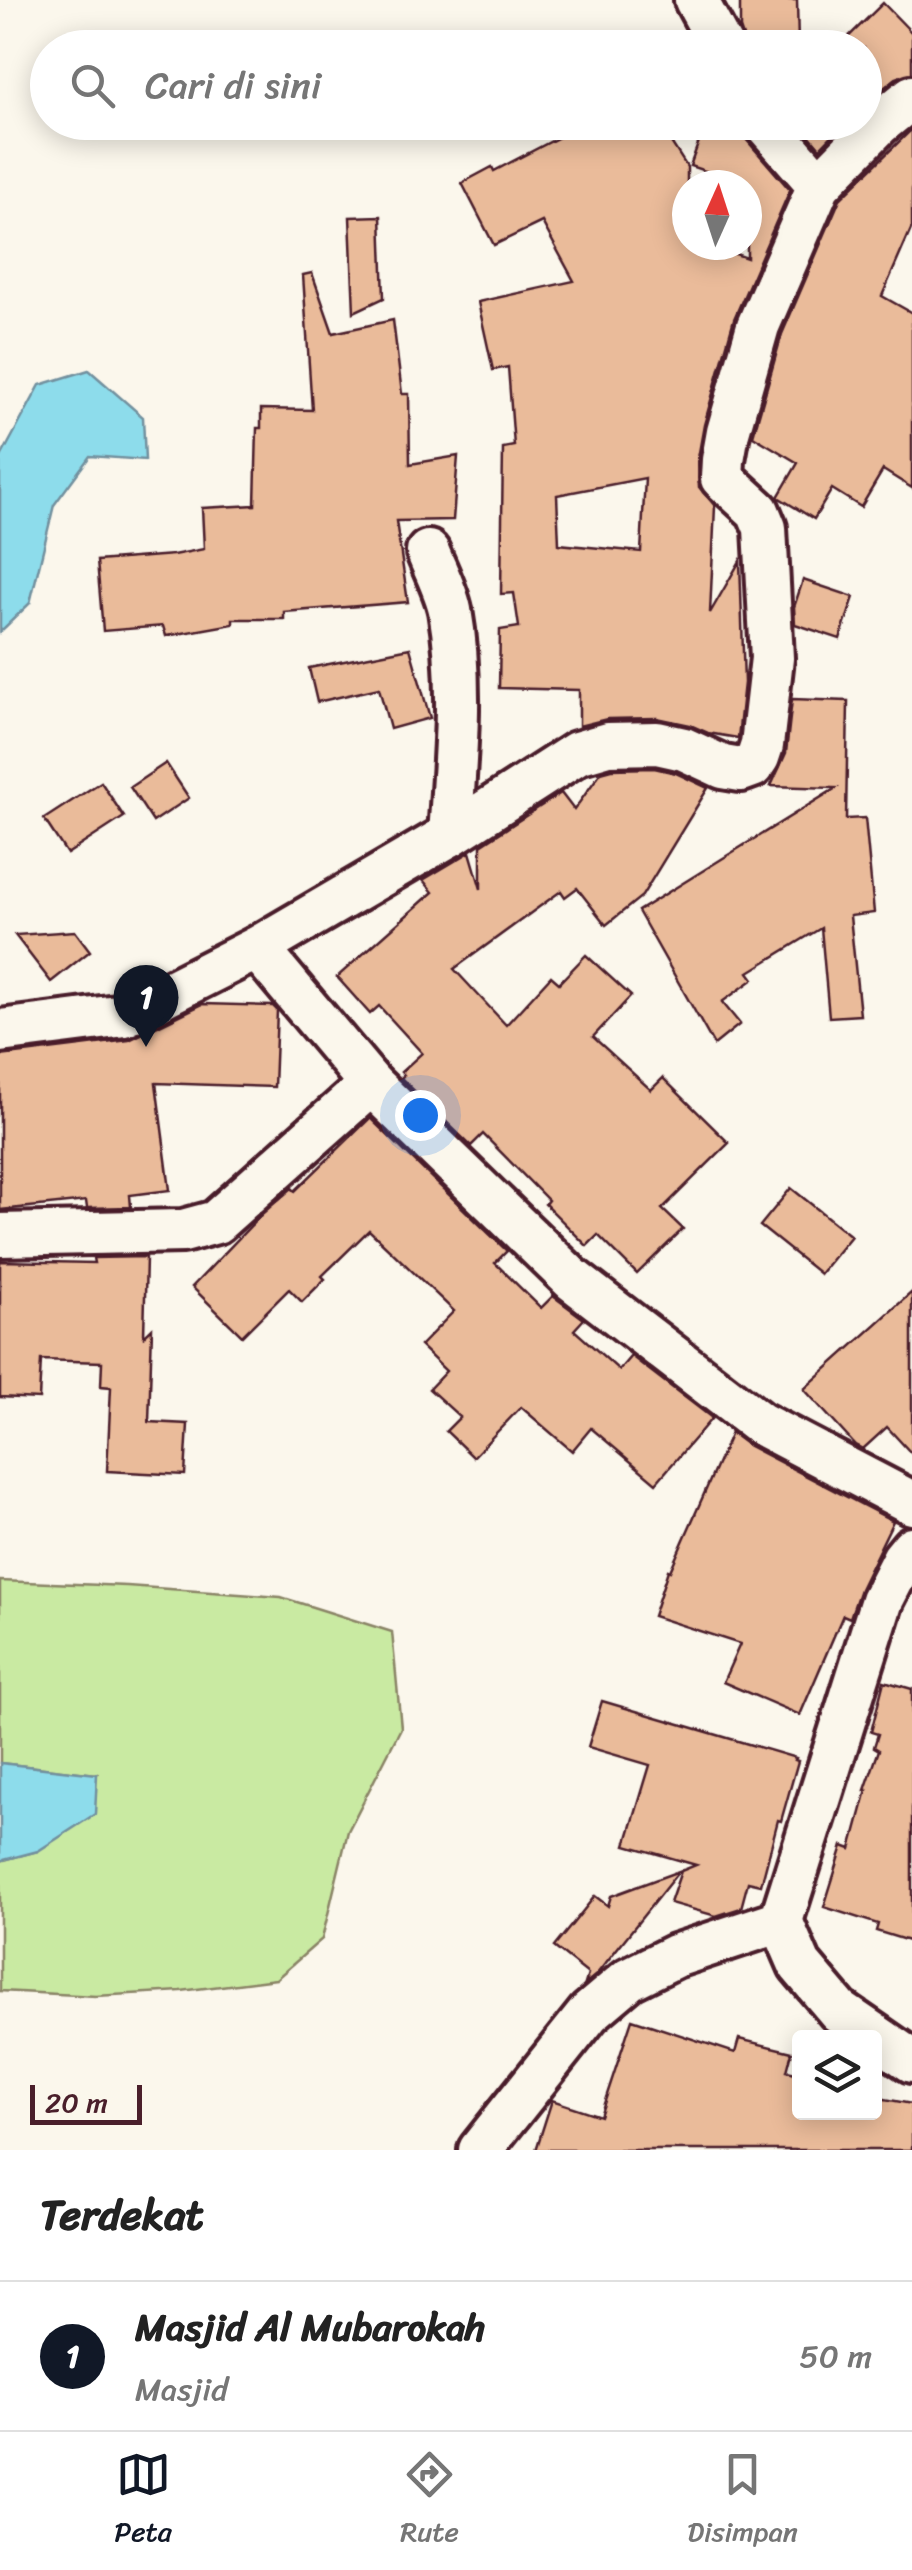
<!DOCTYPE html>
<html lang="id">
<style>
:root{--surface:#fff;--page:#f6f6f6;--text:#222;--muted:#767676;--line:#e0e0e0;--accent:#111827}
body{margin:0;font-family:Sriracha,sans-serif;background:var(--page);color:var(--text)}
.controls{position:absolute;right:30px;bottom:30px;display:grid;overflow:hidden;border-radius:10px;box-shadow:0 5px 25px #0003}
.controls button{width:90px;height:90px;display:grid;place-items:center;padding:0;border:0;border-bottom:2px solid var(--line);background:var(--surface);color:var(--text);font:50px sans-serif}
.compass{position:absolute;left:672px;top:170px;width:90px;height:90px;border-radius:50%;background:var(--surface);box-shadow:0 5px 25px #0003;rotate:3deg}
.scale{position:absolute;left:30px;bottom:25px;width:112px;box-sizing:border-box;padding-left:10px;border:5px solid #4a1f2b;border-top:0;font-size:28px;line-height:35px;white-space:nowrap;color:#4a1f2b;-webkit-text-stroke:8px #fbf7ec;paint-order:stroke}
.you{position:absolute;left:420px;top:1115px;width:35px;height:35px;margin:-25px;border:8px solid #fff;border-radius:50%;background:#1a73e8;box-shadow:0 0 0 15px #1a73e833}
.badge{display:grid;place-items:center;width:65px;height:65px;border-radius:50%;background:var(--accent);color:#fff;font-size:32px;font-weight:700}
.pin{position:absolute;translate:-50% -82px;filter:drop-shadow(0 2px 5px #0008)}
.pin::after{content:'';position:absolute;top:52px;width:35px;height:30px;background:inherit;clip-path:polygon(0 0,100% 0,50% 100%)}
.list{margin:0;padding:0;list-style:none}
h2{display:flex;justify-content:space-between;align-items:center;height:130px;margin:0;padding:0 40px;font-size:42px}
h2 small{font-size:32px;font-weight:400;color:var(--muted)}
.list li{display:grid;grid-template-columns:65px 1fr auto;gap:30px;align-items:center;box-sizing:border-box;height:150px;padding:0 40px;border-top:2px solid var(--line)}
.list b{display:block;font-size:38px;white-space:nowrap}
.list p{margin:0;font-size:32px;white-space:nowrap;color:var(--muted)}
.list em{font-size:32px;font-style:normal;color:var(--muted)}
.icon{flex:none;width:55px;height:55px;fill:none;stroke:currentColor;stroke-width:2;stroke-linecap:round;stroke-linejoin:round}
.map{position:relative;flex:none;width:912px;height:2150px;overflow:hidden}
.search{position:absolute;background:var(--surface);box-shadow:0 5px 25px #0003;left:30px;right:30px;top:30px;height:110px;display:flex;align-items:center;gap:25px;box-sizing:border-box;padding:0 35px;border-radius:55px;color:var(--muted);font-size:38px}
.sheet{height:280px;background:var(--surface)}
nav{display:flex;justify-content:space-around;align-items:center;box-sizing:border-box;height:140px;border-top:2px solid var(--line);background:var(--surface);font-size:28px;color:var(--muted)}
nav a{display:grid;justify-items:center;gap:5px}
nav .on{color:var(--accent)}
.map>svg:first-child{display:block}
.green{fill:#c9eaa2;stroke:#8a8466;stroke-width:2.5}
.water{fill:#8ddceb;stroke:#72909e;stroke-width:2.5}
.building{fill:#eabb9a;stroke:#4a1f2b;stroke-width:2.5;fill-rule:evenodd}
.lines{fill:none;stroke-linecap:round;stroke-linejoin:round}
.minor-casing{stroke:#4a1f2b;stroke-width:50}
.minor{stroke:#fbf7ec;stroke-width:42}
</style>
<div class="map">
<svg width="912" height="2150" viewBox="0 0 912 2150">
<rect width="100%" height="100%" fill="#fbf7ec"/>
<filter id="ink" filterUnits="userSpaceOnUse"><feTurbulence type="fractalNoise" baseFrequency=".01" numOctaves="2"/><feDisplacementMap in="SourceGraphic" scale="20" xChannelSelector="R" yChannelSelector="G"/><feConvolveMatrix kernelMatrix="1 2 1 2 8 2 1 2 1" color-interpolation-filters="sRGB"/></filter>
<g filter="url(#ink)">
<polygon class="green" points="0,1581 127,1586 281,1597 392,1632 401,1728 348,1831 322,1939 276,1979 181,1991 96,1996 0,1991 0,1861 38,1851 97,1774 0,1763"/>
<g class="water">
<polygon points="89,370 143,417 145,460 90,456 54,505 30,603 0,632 0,459 40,385"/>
<polygon points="0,1763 97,1774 95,1814 38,1851 0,1861"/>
</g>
<g class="building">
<polygon points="740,0 797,0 798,46 746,46 740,28"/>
<polygon points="883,3 912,33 912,73 896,78 864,104 864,48 837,48"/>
<path d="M556 122H658L687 167V245H709L747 258V185L690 166 706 122H729L740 126 745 138 790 190 734 319 704 425 698 458 699 487 715 506 710 613 740 561 744 683 738 738 708 733 690 725 657 718 607 719 579 726V690L499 688 500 630 519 627 514 593 501 594 503 448 514 446 508 367 493 370 478 302 574 281 542 222 494 245 462 183 492 167 494 171 563 135ZM645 478 641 552 559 544 557 495Z"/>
<polygon points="798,122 845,122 820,148"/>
<polygon points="912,129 912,227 882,296 912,313 912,488 883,470 861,507 832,489 814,519 778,497 798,463 753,436 782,334 840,199"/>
<polygon points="381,216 384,298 354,312 350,217"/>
<polygon points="312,273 333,333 393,320 402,394 409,394 410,464 458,456 453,520 396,521 408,602 284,612 284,619 233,619 233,624 166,636 163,626 103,631 97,561 173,555 204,549 202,508 255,505 257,428 261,428 261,409 312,410 303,275"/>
<polygon points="803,580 854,597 840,639 795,624 794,607"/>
<polygon points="410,648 430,718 390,729 379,688 317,702 309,668"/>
<polygon points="792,699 848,701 846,819 865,818 874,913 850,916 860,1015 829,1017 821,928 749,972 754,979 722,1002 740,1024 714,1045 638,911 836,788 771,786 786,753"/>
<polygon points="166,763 189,798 153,822 130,787"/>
<polygon points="654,768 676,773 708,788 642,896 606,925 577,888 565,897 561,891 454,969 506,1025 551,976 559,983 586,955 631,996 593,1037 651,1090 663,1078 729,1143 662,1209 683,1229 637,1274 598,1235 587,1246 545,1204 548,1200 483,1134 471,1146 401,1078 404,1075 401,1072 422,1053 379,1006 370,1014 337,977 433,892 423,880 470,852 481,889 481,845 561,793 574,810 601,772 612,769"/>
<polygon points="101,782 124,817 67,854 44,819"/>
<polygon points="75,931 90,951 51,982 15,935"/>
<polygon points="203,1004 273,1006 277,1010 274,1087 156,1083 170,1190 130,1195 131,1207 87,1208 86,1201 0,1210 0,1056 129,1040"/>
<polygon points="370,1118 507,1251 495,1263 541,1308 553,1296 584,1319 574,1330 619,1370 631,1356 712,1418 656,1483 591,1428 572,1451 521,1407 473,1457 446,1431 460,1417 429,1389 446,1371 420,1346 454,1311 369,1230 322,1276 325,1279 302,1302 289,1289 242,1336 192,1287 263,1213 292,1188 295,1191"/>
<polygon points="791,1188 851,1236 820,1274 760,1226"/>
<polygon points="146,1257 144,1336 152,1328 149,1422 188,1424 185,1475 107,1471 111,1387 101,1386 102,1362 41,1360 39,1399 0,1397 0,1261 94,1263 93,1258"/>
<polygon points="912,1292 912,1454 887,1427 863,1449 855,1445 804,1389"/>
<polygon points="731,1433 747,1445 893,1521 860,1589 850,1618 843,1615 800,1715 723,1682 740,1644 653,1616 668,1570 670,1571"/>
<polygon points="884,1681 912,1689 912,1942 876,1931 878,1924 824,1907 843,1846 851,1849 867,1790 865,1790 879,1750 874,1747 878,1734 871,1732"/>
<polygon points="602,1701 796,1758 795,1760 798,1761 781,1821 778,1820 761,1885 748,1882 741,1908 716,1916 670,1903 681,1871 696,1865 626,1845 650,1765 588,1747"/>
<polygon points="679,1871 596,1975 585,1984 588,1974 554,1947 595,1896 608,1906 611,1896"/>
<polygon points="632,2019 735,2053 739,2039 792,2052 787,2071 800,2074 800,2112 874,2112 874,2097 912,2104 912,2150 536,2150 552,2100 600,2116"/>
</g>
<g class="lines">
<g class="minor-casing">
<g id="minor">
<polyline points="696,0 722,48"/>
<polyline points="764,122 819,185"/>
<path d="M428 552C435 570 446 591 450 610 463 684 455 761 450 835"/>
<polyline points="257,948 450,835 577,753 608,744 657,743 684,749 723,767 741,770 752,766 758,757 762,745 772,658 765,528 758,511 722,478 723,460 728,432 758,326 819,185 879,124 912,97"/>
<polyline points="0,1031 125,1015 257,948 371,1084 572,1279 759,1423 912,1503"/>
<polyline points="0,1235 183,1231 216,1222 371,1084"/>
<polyline points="781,1921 800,1965 839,2011 912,2061"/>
<polyline points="480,2150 589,2013 629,1979 675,1956 781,1921 882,1600 903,1559 912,1548"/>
</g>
</g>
<use href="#minor" class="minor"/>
</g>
</g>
</svg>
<div class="controls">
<button><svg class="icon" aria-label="layers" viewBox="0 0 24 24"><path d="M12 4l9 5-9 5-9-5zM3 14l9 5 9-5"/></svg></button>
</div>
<svg class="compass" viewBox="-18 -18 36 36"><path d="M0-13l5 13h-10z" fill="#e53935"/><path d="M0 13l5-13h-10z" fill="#767676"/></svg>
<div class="scale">20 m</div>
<div class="you"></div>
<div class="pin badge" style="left:146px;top:1047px">1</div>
<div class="search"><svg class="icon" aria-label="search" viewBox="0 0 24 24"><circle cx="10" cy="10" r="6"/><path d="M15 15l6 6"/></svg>Cari di sini</div>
</div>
<section class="sheet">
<h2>Terdekat<small></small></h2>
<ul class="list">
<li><span class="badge">1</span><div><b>Masjid Al Mubarokah</b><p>Masjid</p></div><em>50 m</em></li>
</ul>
</section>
<nav>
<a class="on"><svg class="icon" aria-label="map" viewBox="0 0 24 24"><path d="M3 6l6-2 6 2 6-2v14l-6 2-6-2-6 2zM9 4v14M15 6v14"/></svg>Peta</a>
<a><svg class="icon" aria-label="directions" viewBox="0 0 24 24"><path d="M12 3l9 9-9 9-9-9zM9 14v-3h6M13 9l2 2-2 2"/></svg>Rute</a>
<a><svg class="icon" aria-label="saved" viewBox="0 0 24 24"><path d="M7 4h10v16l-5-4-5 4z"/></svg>Disimpan</a>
</nav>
